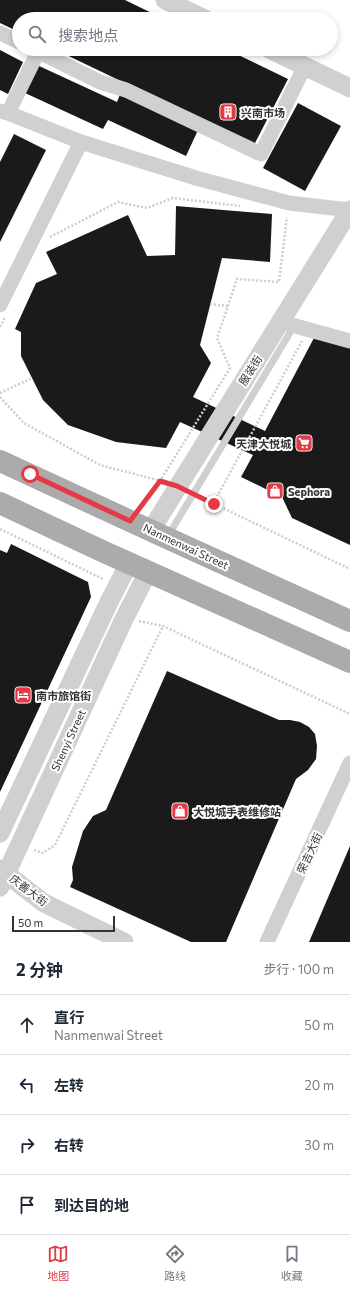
<!DOCTYPE html>
<html lang="zh">
<meta charset="utf-8">
<style>
:root{--surface:#fff;--page:#f6f6f7;--text:#1f2937;--muted:#747a83;--line:#e0e1e3;--accent:#e63946}
body{margin:0;font-family:Commissioner,"Noto Sans SC",sans-serif;background:var(--page);color:var(--text)}
.scale{position:absolute;left:12px;bottom:10px;width:103px;box-sizing:border-box;padding-left:4px;border:2px solid #333;border-top:0;font-size:11px;line-height:14px;white-space:nowrap;color:#333;-webkit-text-stroke:3px #fff;paint-order:stroke}
.stop{position:absolute;width:12px;height:12px;margin:-9px;border:3px solid #e63946;border-radius:50%;background:#fff}
.stop.end{background:#e63946;border-color:#fff;box-shadow:0 1px 4px #0008}
.list{margin:0;padding:0;list-style:none}
h2{display:flex;justify-content:space-between;align-items:center;height:52px;margin:0;padding:0 16px;font-size:17px}
h2 small{font-size:13px;font-weight:400;color:var(--muted)}
.list li{display:grid;grid-template-columns:26px 1fr auto;gap:12px;align-items:center;box-sizing:border-box;height:60px;padding:0 16px;border-top:1px solid var(--line)}
.list b{display:block;font-size:15px;white-space:nowrap}
.list p{margin:0;font-size:13px;white-space:nowrap;color:var(--muted)}
.list em{font-size:13px;font-style:normal;color:var(--muted)}
.icon{flex:none;width:22px;height:22px;fill:none;stroke:currentColor;stroke-width:2;stroke-linecap:round;stroke-linejoin:round}
.map{position:relative;flex:none;width:350px;height:942px;overflow:hidden}
.search{position:absolute;background:var(--surface);box-shadow:0 2px 6px #0003;left:12px;right:12px;top:12px;height:44px;display:flex;align-items:center;gap:10px;box-sizing:border-box;padding:0 14px;border-radius:22px;color:var(--muted);font-size:15px}
.sheet{height:292px;background:var(--surface)}
nav{display:flex;justify-content:space-around;align-items:center;box-sizing:border-box;height:56px;border-top:1px solid var(--line);background:var(--surface);font-size:11px;color:var(--muted)}
nav a{display:grid;justify-items:center;gap:2px}
nav .on{color:var(--accent)}
.map>svg:first-child{display:block}
.building{fill:#1a1a1a}
.lines{fill:none;stroke-linecap:round;stroke-linejoin:round}
.path{stroke:#cdcdcd;stroke-width:2.5;stroke-dasharray:2 2;stroke-linecap:butt}
.service{stroke:#d0d0d0;stroke-width:7}
.minor{stroke:#d0d0d0;stroke-width:15}
.tertiary{stroke:#d0d0d0;stroke-width:19}
.primary{stroke:#ababab;stroke-width:22}
.route{stroke:#e63946;stroke-width:5}
.labels{text-anchor:middle;dominant-baseline:central;stroke-width:4;stroke-linejoin:round;paint-order:stroke}
.poi-label{font-size:11px;font-weight:bold;fill:#333;stroke:#fff;text-anchor:start}
.street-label{font-size:11px;fill:#333;stroke:#fff}
</style>
<div class="map">
<svg width="350" height="942" viewBox="0 0 350 942">
<rect width="100%" height="100%" fill="#fff"/>
<g class="building">
<polygon points="0,0 125,0 164,19 19,19 19,32 0,23"/>
<polygon points="54,49 226,49 288,79 254,145"/>
<polygon points="0,50 23,62 8,94 0,90"/>
<polygon points="37,65 117,102 121,92 199,128 186,156 108,120 103,129 25,93"/>
<polygon points="298,103 341,126 305,191 263,168"/>
<polygon points="14,134 46,150 0,242 0,162"/>
<polygon points="176,206 272,214 270,262 222,258 200,345 211,363 193,397 265,431 315,336 350,346 350,545 292,518 282,497 241,477 253,455 180,422 166,448 116,442 68,425 43,400 21,356 21,332 15,329 36,283 57,274 46,252 128,215 147,256 175,255"/>
<polygon points="11,544 88,582 91,597 0,792 0,550 7,553"/>
<polygon points="167,671 279,720 290,720 300,722 309,727 315,734 317,746 316,759 308,770 296,779 226,942 191,942 70,887 73,880 72,867 83,831 93,816 106,810"/>
<polygon points="350,846 350,942 309,942"/>
</g>
<g class="lines">
<g class="path">
<polyline points="50,237 118,202 147,208 173,198 240,206"/>
<polyline points="210,304 228,306"/>
<polyline points="0,327 5,317"/>
<polyline points="0,393 32,378"/>
<polyline points="0,397 24,423 100,465 161,481"/>
<polyline points="202,498 350,569"/>
<polyline points="213,504 302,341"/>
<polyline points="140,507 160,481 230,368 217,338 237,279 279,282 287,217"/>
<polyline points="0,529 103,579"/>
<polyline points="139,621 163,626 350,714"/>
<polyline points="34,850 43,853 55,845 163,626"/>
</g>
<polyline class="service" points="168,536 294,326"/>
<g class="minor">
<polyline points="0,33 19,42"/>
<polyline points="33,49 100,82 126,90 261,154 305,66"/>
<polyline points="0,111 8,113 81,142 196,178 289,203 350,210"/>
<polyline points="8,113 38,52"/>
<polyline points="0,305 81,142"/>
<polyline points="281,322 350,341"/>
<polyline points="267,942 350,763"/>
</g>
<g class="tertiary">
<polyline points="165,0 205,19"/>
<polyline points="269,49 350,88"/>
<polyline points="151,530 350,210"/>
<polyline points="0,833 109,602 129,563"/>
<polyline points="0,869 44,903 124,942"/>
<polyline points="0,887 124,619 148,572"/>
</g>
<g class="primary">
<polyline points="0,461 167,538 350,621"/>
<polyline points="0,503 102,551 350,662"/>
</g>
</g>
<g class="lines">
<polyline class="route" points="30,474 130,521 160,481 177,486 214,504"/>
</g>
<defs>
<g id="building-square" transform="scale(0.9)"><rect x="-9" y="-9" width="18" height="18" rx="4" fill="#e63946" stroke="#fff"/><path d="M-4-6H4V6H1V3H-1V6H-4ZM-2.5-4.3h1.7v1.8h-1.7ZM.8-4.3h1.7v1.8H.8ZM-2.5-1h1.7V.8h-1.7ZM.8-1h1.7V.8H.8Z" fill="#fff"/></g>
<g id="supermarket-square" transform="scale(0.9)"><rect x="-9" y="-9" width="18" height="18" rx="4" fill="#e63946" stroke="#fff"/><path d="M-6-5.5h2.5l.6 2H6L4.5 2H-2.5L-4.4-4H-6ZM-1.5 3.2a1.3 1.3 0 1 0 .1 0ZM3 3.2a1.3 1.3 0 1 0 .1 0Z" fill="#fff"/></g>
<g id="shop-square" transform="scale(0.9)"><rect x="-9" y="-9" width="18" height="18" rx="4" fill="#e63946" stroke="#fff"/><path d="M-5-2.5h2.3a2.7 3.5 0 0 1 5.4 0H5L5.5 6h-11ZM-1.5-2.5h3a1.5 2.3 0 0 0-3 0Z" fill="#fff"/></g>
<g id="hotel-square" transform="scale(0.9)"><rect x="-9" y="-9" width="18" height="18" rx="4" fill="#e63946" stroke="#fff"/><path d="M-6-4.5h1.5V1H6V5H4.5V3h-9V5H-6ZM-4 0a1.8 1.8 0 1 1 3.6 0ZM.5 0V-2.5h3Q6-2.5 6 0Z" fill="#fff"/></g>
</defs>
<g fill-rule="evenodd">
<use href="#building-square" x="228" y="112"/>
<use href="#supermarket-square" x="304" y="443"/>
<use href="#shop-square" x="275" y="491"/>
<use href="#hotel-square" x="23" y="695"/>
<use href="#shop-square" x="180" y="811"/>
</g>
<g class="labels">
<g class="poi-label">
<text x="241" y="112">兴南市场</text>
<text x="291" y="443" text-anchor="end">天津大悦城</text>
<text x="288" y="491">Sephora</text>
<text x="36" y="695">南市旅馆街</text>
<text x="193" y="811">大悦城手表维修站</text>
</g>
<g class="street-label">
<text transform="translate(250 370) rotate(-58)">服装街</text>
<text transform="translate(186 546) rotate(25)">Nanmenwai Street</text>
<text transform="translate(68 740) rotate(-65)">Shenyi Street</text>
<text transform="translate(309 853) rotate(-65)">荣吉大街</text>
<text transform="translate(29 890) rotate(37)">庆善大街</text>
</g>
</g>
</svg>
<div class="scale">50 m</div>
<div class="stop" style="left:30px;top:474px"></div>
<div class="stop end" style="left:214px;top:504px"></div>
<div class="search"><svg class="icon" aria-label="search" viewBox="0 0 24 24"><circle cx="10" cy="10" r="6"/><path d="M15 15l6 6"/></svg>搜索地点</div>
</div>
<section class="sheet">
<h2>2 分钟<small>步行 · 100 m</small></h2>
<ul class="list">
<li><svg class="icon" aria-label="ahead" viewBox="0 0 24 24"><path d="M12 20V5M6 11l6-6 6 6"/></svg><div><b>直行</b><p>Nanmenwai Street</p></div><em>50 m</em></li>
<li><svg class="icon" aria-label="left" viewBox="0 0 24 24"><path d="M17 20v-9H6M10 6l-5 5 5 5"/></svg><div><b>左转</b></div><em>20 m</em></li>
<li><svg class="icon" aria-label="right" viewBox="0 0 24 24"><path d="M7 20v-9h11M14 6l5 5-5 5"/></svg><div><b>右转</b></div><em>30 m</em></li>
<li><svg class="icon" aria-label="arrive" viewBox="0 0 24 24"><path d="M6 21V4h12l-3 4 3 4H6"/></svg><div><b>到达目的地</b></div></li>
</ul>
</section>
<nav>
<a class="on"><svg class="icon" aria-label="map" viewBox="0 0 24 24"><path d="M3 6l6-2 6 2 6-2v14l-6 2-6-2-6 2zM9 4v14M15 6v14"/></svg>地图</a>
<a><svg class="icon" aria-label="directions" viewBox="0 0 24 24"><path d="M12 3l9 9-9 9-9-9zM9 14v-3h6M13 9l2 2-2 2"/></svg>路线</a>
<a><svg class="icon" aria-label="saved" viewBox="0 0 24 24"><path d="M7 4h10v16l-5-4-5 4z"/></svg>收藏</a>
</nav>
